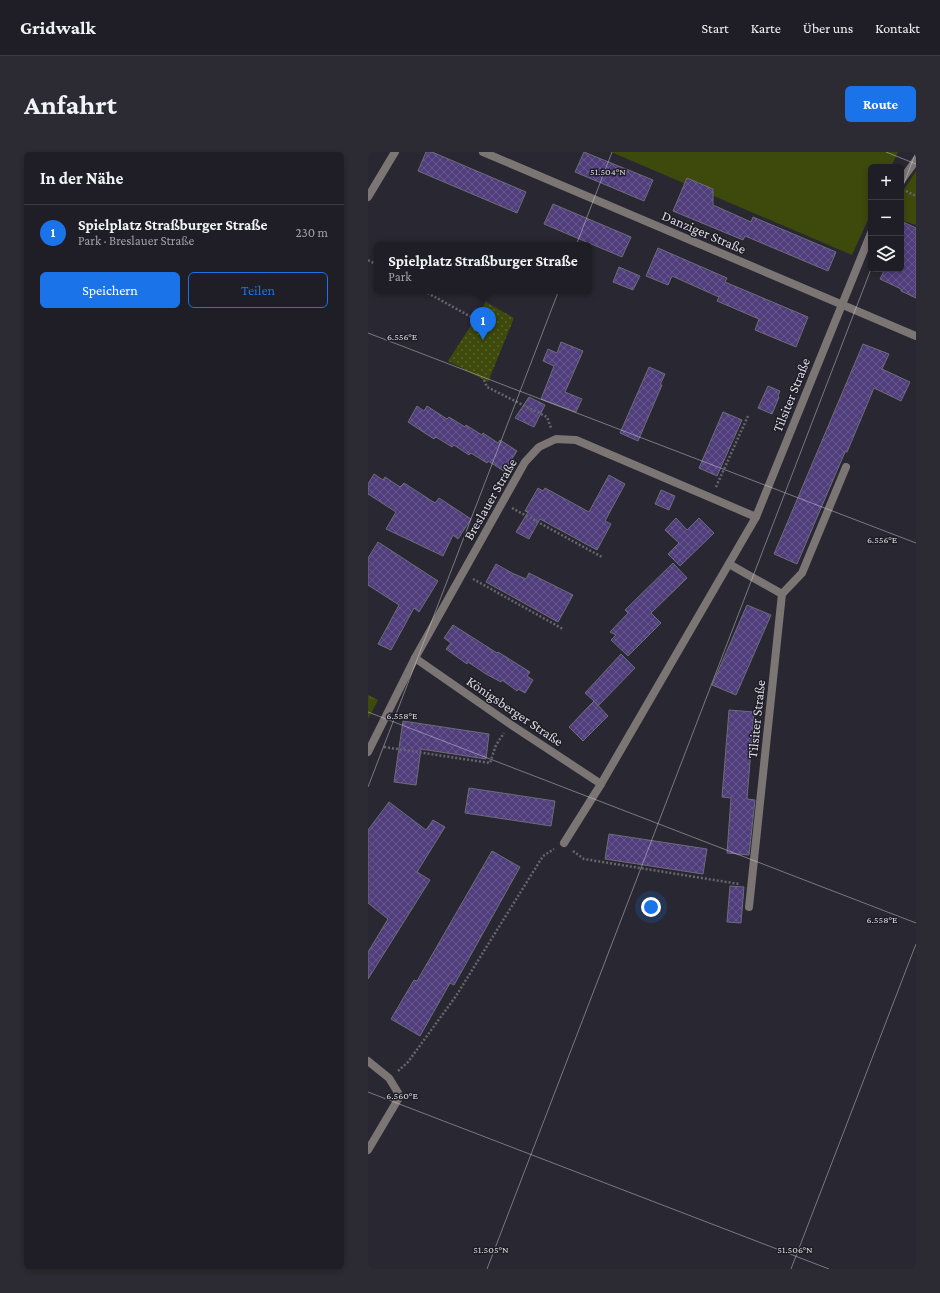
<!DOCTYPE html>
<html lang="de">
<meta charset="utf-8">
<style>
:root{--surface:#1f1d25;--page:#2c2a32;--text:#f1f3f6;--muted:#a1a2a7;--line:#3c3b42;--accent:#1a73e8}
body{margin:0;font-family:"Crimson Pro",serif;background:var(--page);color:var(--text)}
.controls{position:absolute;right:12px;top:12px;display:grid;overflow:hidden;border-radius:6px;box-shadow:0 2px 6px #0003}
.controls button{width:36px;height:36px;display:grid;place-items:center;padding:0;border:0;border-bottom:1px solid var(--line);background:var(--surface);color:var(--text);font:20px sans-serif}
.you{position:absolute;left:283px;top:755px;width:14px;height:14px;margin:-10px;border:3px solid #fff;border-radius:50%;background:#1a73e8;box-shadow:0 0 0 6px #1a73e833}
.badge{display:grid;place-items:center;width:26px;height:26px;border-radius:50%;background:var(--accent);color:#fff;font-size:13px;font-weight:700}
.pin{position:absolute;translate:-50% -33px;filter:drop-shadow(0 1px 2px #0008)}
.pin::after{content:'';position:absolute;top:21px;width:14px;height:12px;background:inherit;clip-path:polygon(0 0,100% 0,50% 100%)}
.popup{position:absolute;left:6px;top:90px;width:218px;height:52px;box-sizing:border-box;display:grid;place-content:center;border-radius:6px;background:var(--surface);filter:drop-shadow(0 1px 3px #0005);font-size:13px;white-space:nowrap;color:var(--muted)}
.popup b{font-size:15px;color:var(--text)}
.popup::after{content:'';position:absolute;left:50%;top:100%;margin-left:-8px;border:8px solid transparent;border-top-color:var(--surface)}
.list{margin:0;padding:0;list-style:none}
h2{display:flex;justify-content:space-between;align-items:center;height:52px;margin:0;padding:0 16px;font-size:17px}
h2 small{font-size:13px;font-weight:400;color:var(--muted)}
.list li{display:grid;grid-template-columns:26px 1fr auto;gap:12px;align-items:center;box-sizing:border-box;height:56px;padding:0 16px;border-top:1px solid var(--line)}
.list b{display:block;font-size:15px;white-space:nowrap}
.list p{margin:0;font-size:13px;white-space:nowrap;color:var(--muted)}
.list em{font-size:13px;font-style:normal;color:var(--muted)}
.actions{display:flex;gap:8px;padding:12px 16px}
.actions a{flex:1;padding:9px 0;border:1px solid var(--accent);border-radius:6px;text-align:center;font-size:14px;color:var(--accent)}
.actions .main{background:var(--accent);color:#fff}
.icon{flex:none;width:22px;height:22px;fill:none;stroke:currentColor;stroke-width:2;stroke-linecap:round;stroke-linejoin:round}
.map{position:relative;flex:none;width:548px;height:1117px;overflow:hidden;border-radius:6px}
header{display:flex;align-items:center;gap:24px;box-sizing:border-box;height:56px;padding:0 20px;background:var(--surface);border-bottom:1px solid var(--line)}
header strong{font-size:19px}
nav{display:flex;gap:22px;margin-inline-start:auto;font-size:14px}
.intro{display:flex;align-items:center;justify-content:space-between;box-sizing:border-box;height:96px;padding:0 24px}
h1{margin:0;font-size:28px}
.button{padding:10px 18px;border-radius:6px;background:var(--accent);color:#fff;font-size:14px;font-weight:700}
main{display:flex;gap:24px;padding:0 24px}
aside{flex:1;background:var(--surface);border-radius:6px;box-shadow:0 2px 6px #0003}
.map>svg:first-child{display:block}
.grass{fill:url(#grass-tufts)}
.park{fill:url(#park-dots)}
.garden{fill:#3e490c}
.building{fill:url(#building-cross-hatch);stroke:#6e6c78}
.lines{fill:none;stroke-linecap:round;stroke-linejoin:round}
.path{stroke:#67656e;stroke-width:2.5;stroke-dasharray:2 2;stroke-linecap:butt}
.lane{stroke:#7b7573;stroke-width:8}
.street{stroke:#7b7573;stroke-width:8}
.ticks{fill:none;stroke:#dddbe2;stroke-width:1;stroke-opacity:0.45}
.labels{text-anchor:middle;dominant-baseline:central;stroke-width:3;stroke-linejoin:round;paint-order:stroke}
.street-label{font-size:14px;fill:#dddbe2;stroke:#1f1d27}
.ticks-label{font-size:10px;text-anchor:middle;fill:#dddbe2;stroke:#1f1d27;stroke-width:3;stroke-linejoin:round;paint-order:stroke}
</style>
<header>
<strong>Gridwalk</strong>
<nav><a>Start</a><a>Karte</a><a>Über uns</a><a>Kontakt</a></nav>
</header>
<div class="intro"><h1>Anfahrt</h1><a class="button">Route</a></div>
<main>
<aside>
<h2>In der Nähe<small></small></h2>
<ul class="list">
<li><span class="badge">1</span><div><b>Spielplatz Straßburger Straße</b><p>Park · Breslauer Straße</p></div><em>230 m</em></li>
</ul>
<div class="actions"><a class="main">Speichern</a><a>Teilen</a></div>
</aside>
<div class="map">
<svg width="548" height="1117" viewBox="0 0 548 1117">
<defs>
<pattern id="grass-tufts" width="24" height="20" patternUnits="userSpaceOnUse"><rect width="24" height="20" fill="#3e490c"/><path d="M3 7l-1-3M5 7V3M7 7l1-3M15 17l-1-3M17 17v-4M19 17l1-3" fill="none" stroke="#59632f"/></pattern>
<pattern id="park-dots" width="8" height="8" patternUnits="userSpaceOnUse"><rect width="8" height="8" fill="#3e490c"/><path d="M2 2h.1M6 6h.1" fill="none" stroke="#59632f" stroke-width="1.8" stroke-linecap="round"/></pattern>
<pattern id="building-cross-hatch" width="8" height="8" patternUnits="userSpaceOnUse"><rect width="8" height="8" fill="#4f3d7c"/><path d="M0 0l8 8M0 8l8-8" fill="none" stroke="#68588e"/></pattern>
</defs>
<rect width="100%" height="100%" fill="#292731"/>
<polygon class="grass" points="0,543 10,548 0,567"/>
<polygon class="park" points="118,150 146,166 120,230 80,209"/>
<g class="garden">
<polygon points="243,0 530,0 523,15 503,15 503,61 484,103"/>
<polygon points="548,19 548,73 533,68 533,42"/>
</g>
<g class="building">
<polygon points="58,0 64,0 158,40 149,61 50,19"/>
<polygon points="216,0 285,28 276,49 207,20"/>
<polygon points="319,26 345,37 345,53 383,70 385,65 468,100 460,119 377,84 375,88 305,59"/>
<polygon points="185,52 263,85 254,105 176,72"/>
<polygon points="533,69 548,76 548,146 533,139 533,137 512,127 517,117 533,117"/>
<polygon points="290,96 359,126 357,130 440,165 428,195 387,178 391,167 349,149 351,145 304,124 300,133 278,124"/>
<polygon points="251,115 272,124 265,138 245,130"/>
<polygon points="193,190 215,199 197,240 214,247 208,260 173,247 186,214 175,209 180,197 189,201"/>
<polygon points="495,192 521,202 514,217 542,230 533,249 506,236 479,300 477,300 429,412 406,402"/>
<polygon points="281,215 297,222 292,233 294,233 270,289 252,281"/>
<polygon points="400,234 412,239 410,244 411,245 404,262 390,256"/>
<polygon points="161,245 177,253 166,275 147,266"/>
<polygon points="49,254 56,259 59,254 79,267 81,265 97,275 98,273 114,283 115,281 130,291 132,288 149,299 136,319 120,309 119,311 103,301 101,303 86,293 84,295 68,285 66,287 40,270"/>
<polygon points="355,260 374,268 349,324 331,316"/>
<polygon points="6,322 15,328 17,325 32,335 36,331 67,351 71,346 103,367 90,387 85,383 75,404 18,377 28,360 0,342 0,332"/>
<polygon points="241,323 257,332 237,369 243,372 229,398 172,367 161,387 148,380 160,360 157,359 170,336 175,339 177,336 221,360"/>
<polygon points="293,338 307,344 301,358 287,352"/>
<polygon points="308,366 319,378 331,366 346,381 312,414 300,402 311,391 297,378"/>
<polygon points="10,390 70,429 51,460 46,456 23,498 10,492 31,453 0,433 0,406"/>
<polygon points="305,411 319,426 283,461 293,471 260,504 243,488 248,483 242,480 260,461 257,458"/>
<polygon points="128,412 144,421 158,427 161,421 205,443 190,470 118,430"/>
<polygon points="379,453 403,463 368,543 344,533"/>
<polygon points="85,473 129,501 130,500 162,520 159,524 165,528 157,541 150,537 149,539 134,528 133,530 118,522 100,510 99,512 78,497 83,491 76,486"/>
<polygon points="253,502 267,516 230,554 226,549 240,564 215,589 201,575 226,549 217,541"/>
<polygon points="361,558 386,560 379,647 387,648 381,703 359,701 363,646 354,645"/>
<polygon points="35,569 121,582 118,607 53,597 48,633 26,630"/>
<polygon points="101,636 187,649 183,674 97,661"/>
<polygon points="21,650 58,678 65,668 77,675 49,720 62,728 0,827 0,800 20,767 0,751 0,678"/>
<polygon points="241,682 339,697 335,722 237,707"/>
<polygon points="124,699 152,715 86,833 82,831 52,884 23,867 46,828 49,829"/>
<polygon points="362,734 376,735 373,771 359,770"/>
</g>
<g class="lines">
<g class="path">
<polyline points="538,39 548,44"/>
<polyline points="0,108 9,113"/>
<polyline points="56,139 107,167"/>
<polyline points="116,228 119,235 179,265 183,276"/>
<polyline points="348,335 380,264"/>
<polyline points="144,356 234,405"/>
<polyline points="105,427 195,477"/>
<polyline points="16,595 122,611 128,593 136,581"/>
<polyline points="205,699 216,707 371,732"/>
<polyline points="30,919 40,910 88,844 175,704 186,697"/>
</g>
<g class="lane">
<polyline points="533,29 548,8"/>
<polyline points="414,442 434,421 478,315"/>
</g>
<g class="street">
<polyline points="115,0 548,184"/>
<polyline points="0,45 27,0"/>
<polyline points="361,412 414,442 381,755"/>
<polyline points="47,506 142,572 233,632"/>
<polyline points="0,600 47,506 157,310 171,295 188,287 208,288 388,365"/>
<polyline points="196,691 233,632 388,365 503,81"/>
<polyline points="0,909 21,926 32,944 0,998"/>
</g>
</g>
<path class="ticks" d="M518 0 548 12M533 39 548 0M0 181 548 391M0 560 548 771M0 635 244 0M0 940 461 1117M119 1117 503 117M423 1117 548 792"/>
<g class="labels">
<g class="street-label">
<text transform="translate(336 80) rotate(23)">Danziger Straße</text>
<text transform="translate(423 243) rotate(-68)">Tilsiter Straße</text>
<text transform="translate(122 347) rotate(-60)">Breslauer Straße</text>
<text transform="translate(147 559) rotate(34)">Königsberger Straße</text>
<text transform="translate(388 567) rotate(-84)">Tilsiter Straße</text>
</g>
</g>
<g class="ticks-label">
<text x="240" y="23">51.504°N</text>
<text x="34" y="188">6.556°E</text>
<text x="514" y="391">6.556°E</text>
<text x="34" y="567">6.558°E</text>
<text x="514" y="771">6.558°E</text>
<text x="34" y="947">6.560°E</text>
<text x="123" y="1101">51.505°N</text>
<text x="427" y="1101">51.506°N</text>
</g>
</svg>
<div class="controls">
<button>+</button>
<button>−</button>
<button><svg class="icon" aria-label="layers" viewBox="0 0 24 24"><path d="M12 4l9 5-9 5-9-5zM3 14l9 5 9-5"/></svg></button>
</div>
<div class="you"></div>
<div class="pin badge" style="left:115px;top:188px">1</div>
<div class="popup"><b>Spielplatz Straßburger Straße</b>Park</div>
</div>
</main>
